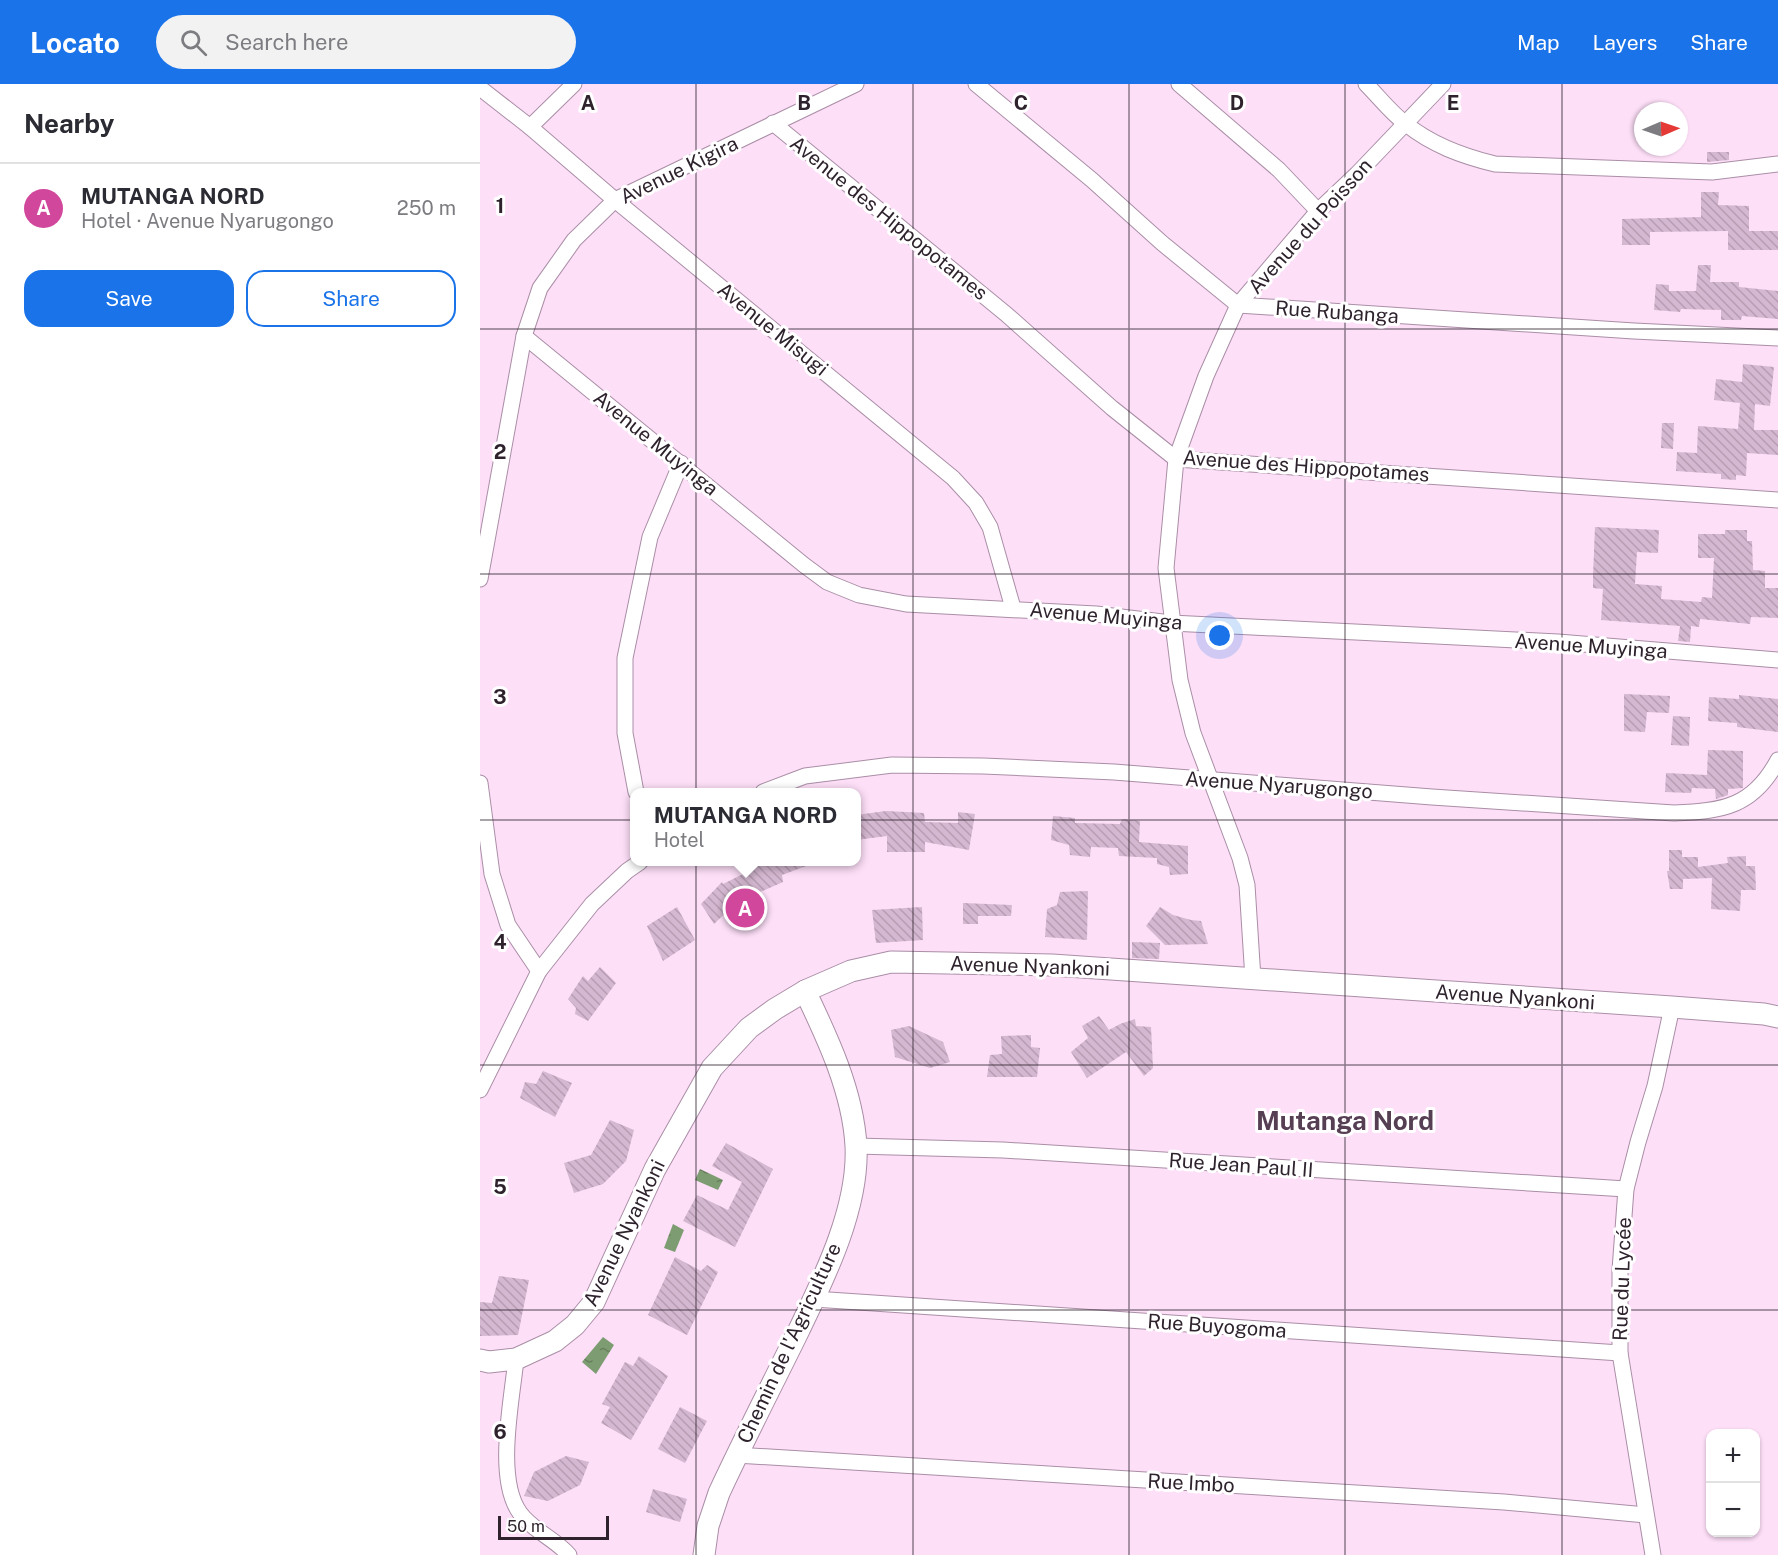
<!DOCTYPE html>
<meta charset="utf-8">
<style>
:root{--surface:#fff;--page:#f2f2f3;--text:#2b2b33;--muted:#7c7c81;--line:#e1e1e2;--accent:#1a73e8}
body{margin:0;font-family:"Public Sans",sans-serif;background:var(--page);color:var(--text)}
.controls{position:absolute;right:18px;bottom:18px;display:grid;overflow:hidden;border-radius:12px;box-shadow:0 2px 4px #0004}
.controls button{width:54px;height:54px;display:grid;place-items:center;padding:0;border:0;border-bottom:2px solid var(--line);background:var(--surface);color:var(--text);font:30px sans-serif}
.compass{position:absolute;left:1154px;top:18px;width:54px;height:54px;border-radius:50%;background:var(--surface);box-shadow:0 2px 4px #0004;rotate:88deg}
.scale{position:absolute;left:18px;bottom:15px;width:111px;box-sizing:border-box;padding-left:6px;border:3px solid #2e232d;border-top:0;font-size:16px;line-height:21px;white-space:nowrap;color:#2e232d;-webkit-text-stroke:4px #fff;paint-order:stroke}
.you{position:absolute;left:740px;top:552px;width:21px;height:21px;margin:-15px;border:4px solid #fff;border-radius:50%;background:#1a73e8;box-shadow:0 0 0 9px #1a73e833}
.badge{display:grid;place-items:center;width:39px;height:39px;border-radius:50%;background:var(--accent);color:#fff;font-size:20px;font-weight:700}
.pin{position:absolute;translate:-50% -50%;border:3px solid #fff;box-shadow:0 2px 6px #0006}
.popup{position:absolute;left:150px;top:704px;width:231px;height:78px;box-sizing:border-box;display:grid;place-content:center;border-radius:12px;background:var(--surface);filter:drop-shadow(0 2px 4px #0005);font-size:20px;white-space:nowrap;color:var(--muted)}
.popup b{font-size:22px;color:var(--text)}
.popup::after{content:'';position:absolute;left:50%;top:100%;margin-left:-12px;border:12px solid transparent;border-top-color:var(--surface)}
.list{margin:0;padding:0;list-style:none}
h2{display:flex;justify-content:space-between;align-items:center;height:78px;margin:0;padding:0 24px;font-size:26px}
h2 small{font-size:20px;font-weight:400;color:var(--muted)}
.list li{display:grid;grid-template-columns:39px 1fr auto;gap:18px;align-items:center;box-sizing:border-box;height:90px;padding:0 24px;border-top:2px solid var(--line)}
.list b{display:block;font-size:22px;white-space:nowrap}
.list p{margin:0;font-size:20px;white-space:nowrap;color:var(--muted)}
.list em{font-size:20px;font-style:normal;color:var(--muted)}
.actions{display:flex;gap:12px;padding:18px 24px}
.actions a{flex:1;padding:14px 0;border:2px solid var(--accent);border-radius:18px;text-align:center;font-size:21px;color:var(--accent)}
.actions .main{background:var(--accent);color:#fff}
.icon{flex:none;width:33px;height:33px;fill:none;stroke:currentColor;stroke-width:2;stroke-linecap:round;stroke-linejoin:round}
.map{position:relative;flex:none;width:1298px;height:1471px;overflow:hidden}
header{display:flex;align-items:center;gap:36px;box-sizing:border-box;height:84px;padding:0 30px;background:var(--accent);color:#fff}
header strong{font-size:28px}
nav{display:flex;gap:33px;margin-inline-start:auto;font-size:21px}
.search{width:420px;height:54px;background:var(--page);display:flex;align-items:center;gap:15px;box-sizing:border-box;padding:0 21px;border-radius:33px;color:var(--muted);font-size:22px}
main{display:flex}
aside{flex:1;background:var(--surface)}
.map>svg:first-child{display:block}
.water{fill:url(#water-ripples)}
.building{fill:url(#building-back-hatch)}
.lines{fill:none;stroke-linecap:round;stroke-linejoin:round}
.street-casing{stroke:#aa8ea6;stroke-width:17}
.secondary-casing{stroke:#aa8ea6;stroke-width:23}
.street{stroke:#fff;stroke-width:15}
.secondary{stroke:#fff;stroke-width:21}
.grid{fill:none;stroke:#2e232d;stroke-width:1.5;stroke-opacity:0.55}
.labels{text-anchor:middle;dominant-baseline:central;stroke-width:6;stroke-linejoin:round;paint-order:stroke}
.street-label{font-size:20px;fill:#2e232d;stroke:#fff}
.district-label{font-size:26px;font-weight:bold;fill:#563e53;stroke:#fff}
.grid-label{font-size:20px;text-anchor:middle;font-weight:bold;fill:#2e232d;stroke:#fff;stroke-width:6;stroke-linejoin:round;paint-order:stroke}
</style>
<header>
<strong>Locato</strong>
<div class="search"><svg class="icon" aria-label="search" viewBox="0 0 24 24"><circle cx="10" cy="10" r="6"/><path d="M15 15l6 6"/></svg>Search here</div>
<nav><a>Map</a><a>Layers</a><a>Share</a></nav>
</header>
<main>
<aside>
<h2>Nearby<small></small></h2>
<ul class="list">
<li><span class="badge" style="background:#d1479c">A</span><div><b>MUTANGA NORD</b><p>Hotel · Avenue Nyarugongo</p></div><em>250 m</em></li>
</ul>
<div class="actions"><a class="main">Save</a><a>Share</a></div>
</aside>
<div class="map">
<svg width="1298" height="1471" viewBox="0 0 1298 1471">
<defs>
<pattern id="water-ripples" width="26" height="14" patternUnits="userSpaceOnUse" patternTransform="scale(1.5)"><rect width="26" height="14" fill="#7d9c71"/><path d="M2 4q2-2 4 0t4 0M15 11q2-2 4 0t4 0" fill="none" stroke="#677f5d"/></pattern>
<pattern id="building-back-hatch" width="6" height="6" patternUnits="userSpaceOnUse" patternTransform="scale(1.5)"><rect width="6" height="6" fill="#d4b7d0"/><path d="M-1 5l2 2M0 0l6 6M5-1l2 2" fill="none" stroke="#b69db3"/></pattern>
</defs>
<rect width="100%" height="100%" fill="#fddff8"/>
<g class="water">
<polygon points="220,1085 243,1096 238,1106 215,1096"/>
<polygon points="193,1140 204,1146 195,1168 184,1164"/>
<polygon points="123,1253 134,1261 116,1290 102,1278"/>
</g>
<g class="building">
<polygon points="1227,68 1249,68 1249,76 1227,78"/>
<polygon points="1221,108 1239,108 1238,121 1269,122 1269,147 1298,147 1298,166 1248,166 1248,147 1170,148 1170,161 1142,161 1142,135 1221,133"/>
<polygon points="1218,181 1231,181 1230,198 1259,198 1259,203 1298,207 1298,235 1262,232 1261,236 1241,236 1241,226 1201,225 1200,228 1174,226 1176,200 1189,201 1189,207 1216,207"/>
<polygon points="1263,280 1294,283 1290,322 1275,320 1274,346 1298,346 1298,371 1267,369 1266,392 1256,391 1256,396 1241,395 1241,390 1196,387 1197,368 1217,369 1218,342 1258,345 1260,319 1234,316 1236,295 1262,298"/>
<polygon points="1182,339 1194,339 1193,365 1181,364"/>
<polygon points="1115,443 1179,446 1178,469 1157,468 1155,500 1182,502 1181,515 1221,518 1222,513 1232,514 1234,474 1218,474 1218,450 1245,450 1245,446 1267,446 1267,457 1272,457 1273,486 1285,487 1285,504 1298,504 1298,534 1271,533 1270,540 1220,535 1219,543 1211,542 1210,558 1198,557 1200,542 1121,536 1123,505 1113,504 1113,492"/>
<polygon points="1144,610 1190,612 1189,629 1167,628 1165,648 1144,647"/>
<polygon points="1259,611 1298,615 1298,648 1257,643 1257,639 1228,637 1229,613 1259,615"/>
<polygon points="1193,632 1210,633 1209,662 1191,661"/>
<polygon points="1228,666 1263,667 1263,704 1248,705 1248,711 1236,715 1235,705 1212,704 1211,709 1185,708 1186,689 1227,691"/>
<polygon points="406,727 444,729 445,738 478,739 478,728 495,730 489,766 445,758 445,768 407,768 407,752 376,756 376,731"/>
<polygon points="573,732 595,734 595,739 640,740 642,735 660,737 659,758 708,762 708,790 690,791 689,783 677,780 677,774 639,772 638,764 611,763 610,773 590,771 589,761 571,756"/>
<polygon points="1189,766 1202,766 1202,773 1218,773 1218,783 1248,779 1247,773 1266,772 1266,782 1275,782 1276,806 1261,806 1260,827 1231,825 1232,794 1203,795 1203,805 1190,805 1187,787 1189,787"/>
<polygon points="261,777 334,777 334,779 302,791 303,798 257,818 234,840 221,820 242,798 243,800 265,789"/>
<polygon points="608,807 607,856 565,853 567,825 577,821 580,808"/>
<polygon points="483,819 532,821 531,832 498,832 498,840 483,840"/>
<polygon points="197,823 215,856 183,877 167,842"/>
<polygon points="442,823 443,856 396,859 392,826"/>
<polygon points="680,823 693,831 711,836 721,837 728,860 685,861 666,842"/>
<polygon points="652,858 680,859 679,875 652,874"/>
<polygon points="120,883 136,899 108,937 95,930 96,924 88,915 103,892 108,897"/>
<polygon points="619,932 629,946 640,940 655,935 656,942 671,943 673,984 664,992 646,968 607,994 591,968 608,954 602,942"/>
<polygon points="429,942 463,958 470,978 450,984 415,973 411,946"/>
<polygon points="551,951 551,963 560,964 557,993 507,993 510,971 522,970 521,952"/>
<polygon points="63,987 92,999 75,1033 40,1014 45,998 56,1000"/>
<polygon points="130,1036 154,1046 146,1077 123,1100 94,1109 84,1079 111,1071"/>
<polygon points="246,1059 293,1085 255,1163 203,1137 217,1111 248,1126 262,1098 232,1082"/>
<polygon points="195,1173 221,1187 227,1181 238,1188 207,1251 168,1231"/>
<polygon points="19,1192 49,1196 38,1251 0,1252 0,1218 12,1219"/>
<polygon points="159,1272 188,1292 151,1356 121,1339 130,1323 122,1320 145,1278 153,1282"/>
<polygon points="200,1323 227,1337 205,1379 178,1365"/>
<polygon points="86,1372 109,1378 100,1401 68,1417 44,1412 54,1388"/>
<polygon points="173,1405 207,1415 200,1438 166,1428"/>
</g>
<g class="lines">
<g class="street-casing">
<g id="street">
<polyline points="496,0 612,96 682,159 758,221 1154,247 1298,254"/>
<polyline points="699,0 799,86 838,127"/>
<path d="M886 0C899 13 911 29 926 40 952 61 982 72 1015 80L1232 88 1298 80"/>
<polyline points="0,4 50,43 135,116 473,394 496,419 510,443 533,524"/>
<polyline points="293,39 526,230 632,324 696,375 1298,416"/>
<polyline points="50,43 94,0"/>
<polyline points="44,252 324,481 347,498 379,511 426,520 616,530 691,539 1078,558 1298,576"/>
<polyline points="0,495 44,252 60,204 94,156 135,116 376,0"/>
<polyline points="0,699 12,790 28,841 59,887"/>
<polyline points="156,708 145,649 145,574 170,453 201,379"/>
<path d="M283 708 325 692 412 681 503 682 634 688 952 713 1194 729C1243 727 1273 723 1298 676"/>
<polyline points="773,895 767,801 760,774 713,649 700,596 686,484 696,375 726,292 758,221 838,127 877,90 963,0"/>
<polyline points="0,1006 59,887 112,820 147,787 160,778"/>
<polyline points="376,1062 523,1066 1146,1105"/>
<polyline points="334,1215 1140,1269"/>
<path d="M36 1275C32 1316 15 1395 40 1429 52 1446 75 1455 89 1471"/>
<polyline points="256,1371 1024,1418 1166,1431"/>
<polyline points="1173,1471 1140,1269 1140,1186 1146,1105 1158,1058 1175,1002 1192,923"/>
</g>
</g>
<g class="secondary-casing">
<g id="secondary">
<polyline points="0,1276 9,1278 36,1275 75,1257 95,1241 114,1218 175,1085 232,984 269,944 295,925 325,907 371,887 411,878 572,881 1192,923 1284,930 1298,933"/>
<path d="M224 1471 228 1442 239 1409C264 1355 292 1301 319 1246 345 1192 379 1123 376 1062 373 1008 348 955 325 907"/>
</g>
</g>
<use href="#street" class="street"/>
<use href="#secondary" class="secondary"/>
</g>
<path class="grid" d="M216 0V1471M433 0V1471M649 0V1471M865 0V1471M1082 0V1471M0 245H1298M0 490H1298M0 736H1298M0 981H1298M0 1226H1298"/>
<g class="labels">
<g class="street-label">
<text transform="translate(199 86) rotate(-26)">Avenue Kigira</text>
<text transform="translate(409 134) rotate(39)">Avenue des Hippopotames</text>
<text transform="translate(830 142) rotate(-48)">Avenue du Poisson</text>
<text transform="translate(857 228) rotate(4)">Rue Rubanga</text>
<text transform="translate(293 245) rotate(39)">Avenue Misugi</text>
<text transform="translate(176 359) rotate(39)">Avenue Muyinga</text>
<text transform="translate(826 382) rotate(4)">Avenue des Hippopotames</text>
<text transform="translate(626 532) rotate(5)">Avenue Muyinga</text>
<text transform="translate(1111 562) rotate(4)">Avenue Muyinga</text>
<text transform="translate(799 701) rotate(4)">Avenue Nyarugongo</text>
<text transform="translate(550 882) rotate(2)">Avenue Nyankoni</text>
<text transform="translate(1035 913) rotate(4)">Avenue Nyankoni</text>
<text transform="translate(761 1081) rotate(4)">Rue Jean Paul II</text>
<text transform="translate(144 1149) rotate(-64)">Avenue Nyankoni</text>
<text transform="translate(1142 1195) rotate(-88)">Rue du Lycée</text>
<text transform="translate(737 1242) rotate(4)">Rue Buyogoma</text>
<text transform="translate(309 1259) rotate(-65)">Chemin de l'Agriculture</text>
<text transform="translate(711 1399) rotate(3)">Rue Imbo</text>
</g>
<g class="district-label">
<text x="865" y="1036">Mutanga Nord</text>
</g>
</g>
<g class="grid-label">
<text x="108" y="26">A</text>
<text x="324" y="26">B</text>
<text x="541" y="26">C</text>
<text x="757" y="26">D</text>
<text x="973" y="26">E</text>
<text x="20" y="129">1</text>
<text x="20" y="375">2</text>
<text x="20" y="620">3</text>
<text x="20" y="865">4</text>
<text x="20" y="1110">5</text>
<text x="20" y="1355">6</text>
</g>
</svg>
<div class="controls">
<button>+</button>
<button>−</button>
</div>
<svg class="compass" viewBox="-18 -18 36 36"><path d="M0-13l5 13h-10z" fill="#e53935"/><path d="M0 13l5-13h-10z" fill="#7c7c81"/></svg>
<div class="scale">50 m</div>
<div class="you"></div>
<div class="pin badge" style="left:265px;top:824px;background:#d1479c">A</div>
<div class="popup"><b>MUTANGA NORD</b>Hotel</div>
</div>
</main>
